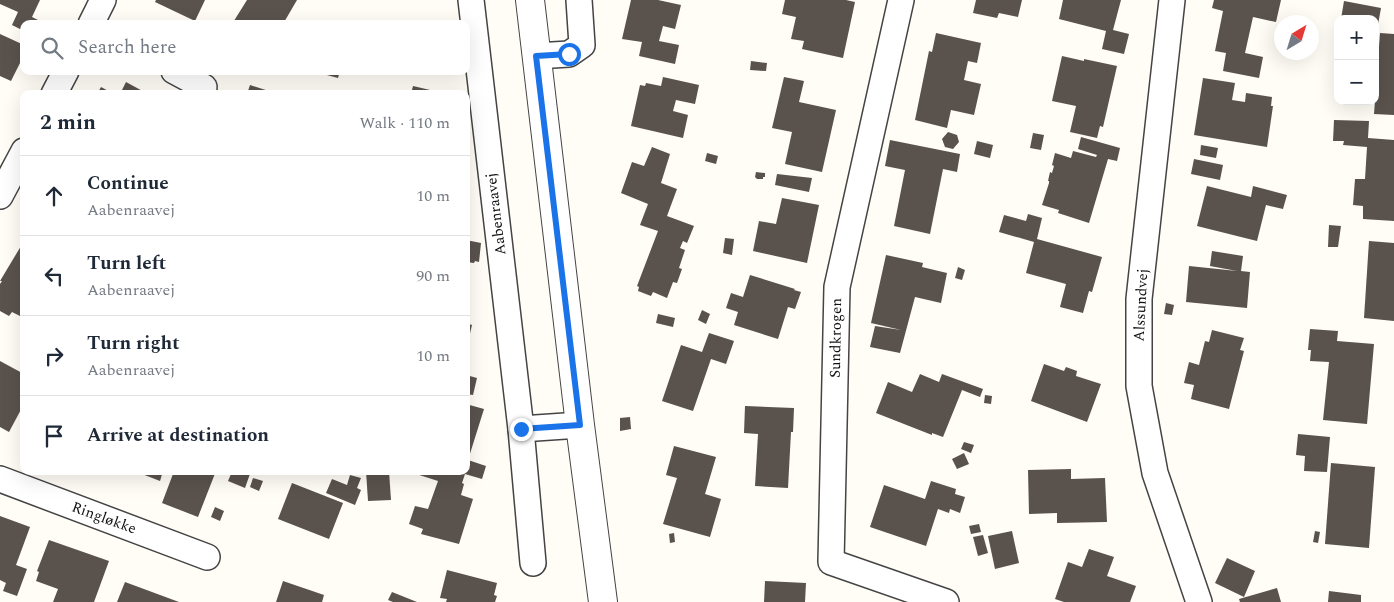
<!DOCTYPE html>
<meta charset="utf-8">
<style>
:root{--surface:#fff;--page:#f2f2f3;--text:#1f2937;--muted:#747a83;--line:#e0e1e3}
body{margin:0;font-family:Spectral,serif;background:var(--page);color:var(--text)}
.controls{position:absolute;right:15px;top:15px;display:grid;overflow:hidden;border-radius:10px;box-shadow:0 5px 20px #0002}
.controls button{width:45px;height:45px;display:grid;place-items:center;padding:0;border:0;border-bottom:1px solid var(--line);background:var(--surface);color:var(--text);font:25px sans-serif}
.compass{position:absolute;left:1274px;top:15px;width:45px;height:45px;border-radius:50%;background:var(--surface);box-shadow:0 5px 20px #0002;rotate:38deg}
.stop{position:absolute;width:15px;height:15px;margin:-11px;border:4px solid #1a73e8;border-radius:50%;background:#fff}
.stop.end{background:#1a73e8;border-color:#fff;box-shadow:0 1px 5px #0008}
.list{margin:0;padding:0;list-style:none}
h2{display:flex;justify-content:space-between;align-items:center;height:65px;margin:0;padding:0 20px;font-size:21px}
h2 small{font-size:16px;font-weight:400;color:var(--muted)}
.list li{display:grid;grid-template-columns:32px 1fr auto;gap:15px;align-items:center;box-sizing:border-box;height:80px;padding:0 20px;border-top:1px solid var(--line)}
.list b{display:block;font-size:19px;white-space:nowrap}
.list p{margin:0;font-size:16px;white-space:nowrap;color:var(--muted)}
.list em{font-size:16px;font-style:normal;color:var(--muted)}
.icon{flex:none;width:28px;height:28px;fill:none;stroke:currentColor;stroke-width:2;stroke-linecap:round;stroke-linejoin:round}
.map{position:relative;flex:none;width:1394px;height:602px;overflow:hidden}
.search{position:absolute;background:var(--surface);box-shadow:0 5px 20px #0002;left:20px;top:20px;width:450px;height:55px;display:flex;align-items:center;gap:12px;box-sizing:border-box;padding:0 18px;border-radius:10px;color:var(--muted);font-size:19px}
.panel{position:absolute;background:var(--surface);box-shadow:0 5px 20px #0002;left:20px;top:90px;width:450px;height:385px;border-radius:10px}
.map>svg:first-child{display:block}
.building{fill:#5a524d}
.lines{fill:none;stroke-linecap:round;stroke-linejoin:round}
.minor-casing{stroke:#444;stroke-width:28}
.tertiary-casing{stroke:#444;stroke-width:30}
.minor{stroke:#fff;stroke-width:25}
.tertiary{stroke:#fff;stroke-width:28}
.route{stroke:#1a73e8;stroke-width:6}
.labels{text-anchor:middle;dominant-baseline:central;stroke-width:5;stroke-linejoin:round;paint-order:stroke}
.street-label{font-size:15px;fill:#111;stroke:#fff}
</style>
<div class="map">
<svg width="1394" height="602" viewBox="0 0 1394 602">
<rect width="100%" height="100%" fill="#fffdf5"/>
<g class="building">
<polygon points="0,0 40,0 32,17 40,21 39,24 24,24 24,31 12,25 18,12 0,4"/>
<polygon points="156,0 205,0 195,21 155,2"/>
<polygon points="247,0 297,0 283,24 232,24"/>
<polygon points="631,0 658,0 681,5 675,29 663,26 659,41 679,45 675,64 639,56 642,42 622,39"/>
<polygon points="785,0 846,0 855,2 843,58 802,49 804,41 791,39 796,17 782,14"/>
<polygon points="976,0 1022,0 1018,17 999,13 997,18 973,13"/>
<polygon points="1063,0 1121,0 1113,30 1129,34 1124,54 1102,49 1106,31 1059,19"/>
<polygon points="1214,0 1281,0 1276,22 1253,17 1245,53 1263,57 1259,78 1223,71 1226,53 1215,51 1223,11 1212,8"/>
<polygon points="1344,1 1381,8 1377,30 1375,30 1375,19 1341,19"/>
<polygon points="412,20 432,23 432,24 412,24"/>
<polygon points="936,33 981,43 977,63 968,61 964,80 981,84 974,115 951,110 947,128 915,120 929,51 932,52"/>
<polygon points="1380,33 1394,34 1394,115 1374,114"/>
<polygon points="0,34 24,45 24,55 11,81 0,76"/>
<polygon points="1062,56 1084,61 1084,59 1117,66 1103,127 1100,126 1097,138 1070,132 1076,106 1052,101"/>
<polygon points="751,61 767,63 766,71 750,70"/>
<polygon points="324,71 340,71 338,78 323,74"/>
<polygon points="663,77 699,85 695,104 676,100 673,111 688,115 683,138 631,126 640,85 645,86 646,83 661,86"/>
<polygon points="784,77 804,81 799,102 836,110 822,172 785,164 792,132 772,128"/>
<polygon points="1203,78 1235,83 1232,100 1245,102 1246,93 1272,97 1271,106 1273,106 1267,147 1194,135"/>
<polygon points="126,82 148,94 120,94"/>
<polygon points="250,85 275,93 275,94 247,94"/>
<polygon points="413,86 443,93 443,94 411,94"/>
<polygon points="101,87 114,94 97,94"/>
<polygon points="1334,120 1369,121 1368,138 1394,140 1394,221 1363,219 1363,206 1353,205 1355,179 1365,179 1367,147 1343,145 1344,141 1333,141"/>
<polygon points="948,132 957,135 959,142 953,149 945,147 942,139"/>
<polygon points="1033,133 1044,135 1041,150 1030,148"/>
<polygon points="1081,137 1120,148 1117,161 1108,159 1089,223 1058,213 1059,210 1042,205 1049,183 1049,181 1048,181 1050,172 1052,173 1054,166 1052,165 1055,153 1071,158 1073,151 1096,157 1097,155 1078,149"/>
<polygon points="890,140 960,154 957,172 943,169 930,234 894,226 905,170 885,166"/>
<polygon points="977,141 993,145 990,158 974,154"/>
<polygon points="1201,145 1218,148 1216,158 1200,155"/>
<polygon points="652,147 670,154 661,183 677,189 667,216 694,226 687,243 683,241 680,248 685,250 679,268 682,269 677,283 673,282 667,298 653,292 651,296 638,291 639,287 637,286 658,231 640,225 648,204 621,193 632,162 644,166"/>
<polygon points="707,153 718,156 716,164 705,161"/>
<polygon points="1194,159 1223,165 1220,180 1191,174"/>
<polygon points="756,172 765,173 765,177 763,177 763,179 757,179 755,177"/>
<polygon points="777,174 812,178 809,192 775,185"/>
<polygon points="1207,186 1251,197 1253,186 1287,195 1283,209 1266,205 1257,241 1197,226"/>
<polygon points="782,198 819,205 807,263 753,251 759,221 776,224"/>
<polygon points="1028,214 1042,218 1037,239 1102,257 1092,292 1089,291 1083,313 1060,307 1066,284 1026,273 1034,242 999,232 1004,215 1026,221"/>
<polygon points="1329,225 1341,226 1338,247 1328,247"/>
<polygon points="725,238 734,239 732,255 723,253"/>
<polygon points="466,240 481,243 479,262 475,261 474,263 466,262"/>
<polygon points="24,241 24,309 20,316 12,312 9,316 0,311 0,284 2,281 0,281"/>
<polygon points="1369,241 1394,243 1394,321 1364,318"/>
<polygon points="1212,251 1243,256 1241,271 1250,272 1247,308 1186,302 1189,266 1237,271 1210,266"/>
<polygon points="886,255 923,263 922,267 947,273 941,303 915,297 900,353 870,347 875,326 901,330 871,323"/>
<polygon points="958,267 965,270 962,280 955,278"/>
<polygon points="750,275 795,289 794,290 801,292 795,309 788,307 778,339 734,325 738,312 726,308 731,293 743,297"/>
<polygon points="1166,303 1174,305 1172,315 1164,314"/>
<polygon points="702,310 710,314 706,324 698,320"/>
<polygon points="658,314 675,318 673,327 656,323"/>
<polygon points="466,323 472,325 467,346 466,346"/>
<polygon points="1310,329 1338,331 1337,341 1374,344 1367,424 1323,420 1329,362 1310,361 1311,350 1308,350"/>
<polygon points="1212,330 1244,338 1240,350 1244,351 1229,409 1191,399 1194,385 1184,383 1189,362 1199,365 1205,341 1209,342"/>
<polygon points="709,333 734,341 726,364 711,359 693,411 662,401 681,345 702,352"/>
<polygon points="0,361 24,374 24,404 9,432 0,427"/>
<polygon points="1044,364 1064,371 1066,367 1077,371 1076,376 1101,384 1087,422 1031,401"/>
<polygon points="920,374 939,382 942,374 983,389 980,397 962,390 943,437 932,433 932,435 876,413 888,382 912,392"/>
<polygon points="466,375 477,378 473,395 466,394"/>
<polygon points="985,395 992,396 991,404 984,403"/>
<polygon points="466,404 484,409 468,460 486,466 482,479 465,474 462,483 464,484 461,495 473,499 459,544 421,534 423,529 409,524 415,506 428,509 438,481 410,472 466,471"/>
<polygon points="745,406 794,408 793,432 791,432 788,488 755,486 758,434 744,433"/>
<polygon points="630,417 631,429 620,431 620,418"/>
<polygon points="1298,434 1330,437 1327,472 1304,471 1305,456 1296,455"/>
<polygon points="964,442 974,445 971,453 961,449"/>
<polygon points="674,446 716,457 705,494 721,499 710,537 663,524 677,478 666,475"/>
<polygon points="964,453 969,464 957,469 952,459"/>
<polygon points="1331,463 1375,467 1369,548 1325,544"/>
<polygon points="1071,469 1071,479 1105,478 1107,522 1057,523 1057,513 1029,514 1028,470"/>
<polygon points="143,471 163,471 160,481 142,474"/>
<polygon points="165,471 216,471 198,517 162,503 173,474"/>
<polygon points="224,471 251,471 245,488 228,481 231,474"/>
<polygon points="366,471 389,471 391,500 368,501"/>
<polygon points="350,475 361,478 357,488 361,490 355,505 326,493 332,479 347,485"/>
<polygon points="253,478 263,481 259,491 250,487"/>
<polygon points="931,481 956,489 955,494 965,497 960,513 950,509 949,513 938,509 926,546 870,527 884,485 925,499"/>
<polygon points="292,483 343,503 329,539 278,519"/>
<polygon points="215,507 224,511 220,521 211,517"/>
<polygon points="0,516 30,527 16,565 27,569 17,596 3,591 6,583 0,580"/>
<polygon points="979,524 981,532 971,534 969,526"/>
<polygon points="1012,531 1019,563 995,569 988,536"/>
<polygon points="1315,531 1320,532 1318,543 1313,542"/>
<polygon points="674,533 675,542 670,543 669,534"/>
<polygon points="983,535 988,553 978,556 973,537"/>
<polygon points="49,540 109,561 94,602 53,602 58,589 36,581 39,572 37,571"/>
<polygon points="1089,549 1114,557 1107,576 1136,586 1130,602 1064,602 1055,599 1068,562 1082,567"/>
<polygon points="1227,558 1255,571 1244,597 1215,583"/>
<polygon points="447,570 497,583 494,595 497,596 495,602 446,602 447,599 440,598"/>
<polygon points="283,581 324,595 322,602 276,602"/>
<polygon points="765,581 806,583 805,602 764,602"/>
<polygon points="125,582 179,602 117,602"/>
<polygon points="1277,588 1281,602 1240,602 1239,599"/>
<polygon points="1329,591 1361,595 1361,602 1328,602"/>
<polygon points="392,592 417,602 393,602 388,600"/>
</g>
<g class="lines">
<g class="minor-casing">
<g id="minor">
<polyline points="471,0 521,429 533,563"/>
<polyline points="901,0 837,287 831,562 946,602"/>
<polyline points="1172,0 1139,299 1139,386 1155,473 1199,602"/>
<polyline points="91,24 103,0"/>
<polyline points="536,56 569,54 582,45 579,0"/>
<polyline points="174,71 204,87 203,94"/>
<polyline points="54,94 66,71"/>
<polyline points="0,196 24,151"/>
<polyline points="521,429 580,425"/>
<polyline points="0,479 207,557"/>
</g>
</g>
<g class="tertiary-casing">
<polyline id="tertiary" points="530,0 580,425 603,602"/>
</g>
<use href="#minor" class="minor"/>
<use href="#tertiary" class="tertiary"/>
</g>
<g class="lines">
<polyline class="route" points="521,429 580,425 536,56 569,54"/>
</g>
<g class="labels">
<g class="street-label">
<text transform="translate(496 214) rotate(-97)">Aabenraavej</text>
<text transform="translate(1141 305) rotate(-87)">Alssundvej</text>
<text transform="translate(836 338) rotate(-89)">Sundkrogen</text>
<text transform="translate(104 518) rotate(20)">Ringløkke</text>
</g>
</g>
</svg>
<div class="controls">
<button>+</button>
<button>−</button>
</div>
<svg class="compass" viewBox="-18 -18 36 36"><path d="M0-13l5 13h-10z" fill="#e53935"/><path d="M0 13l5-13h-10z" fill="#747a83"/></svg>
<div class="stop" style="left:569px;top:54px"></div>
<div class="stop end" style="left:521px;top:429px"></div>
<div class="search"><svg class="icon" aria-label="search" viewBox="0 0 24 24"><circle cx="10" cy="10" r="6"/><path d="M15 15l6 6"/></svg>Search here</div>
<section class="panel">
<h2>2 min<small>Walk · 110 m</small></h2>
<ul class="list">
<li><svg class="icon" aria-label="ahead" viewBox="0 0 24 24"><path d="M12 20V5M6 11l6-6 6 6"/></svg><div><b>Continue</b><p>Aabenraavej</p></div><em>10 m</em></li>
<li><svg class="icon" aria-label="left" viewBox="0 0 24 24"><path d="M17 20v-9H6M10 6l-5 5 5 5"/></svg><div><b>Turn left</b><p>Aabenraavej</p></div><em>90 m</em></li>
<li><svg class="icon" aria-label="right" viewBox="0 0 24 24"><path d="M7 20v-9h11M14 6l5 5-5 5"/></svg><div><b>Turn right</b><p>Aabenraavej</p></div><em>10 m</em></li>
<li><svg class="icon" aria-label="arrive" viewBox="0 0 24 24"><path d="M6 21V4h12l-3 4 3 4H6"/></svg><div><b>Arrive at destination</b></div></li>
</ul>
</section>
</div>
